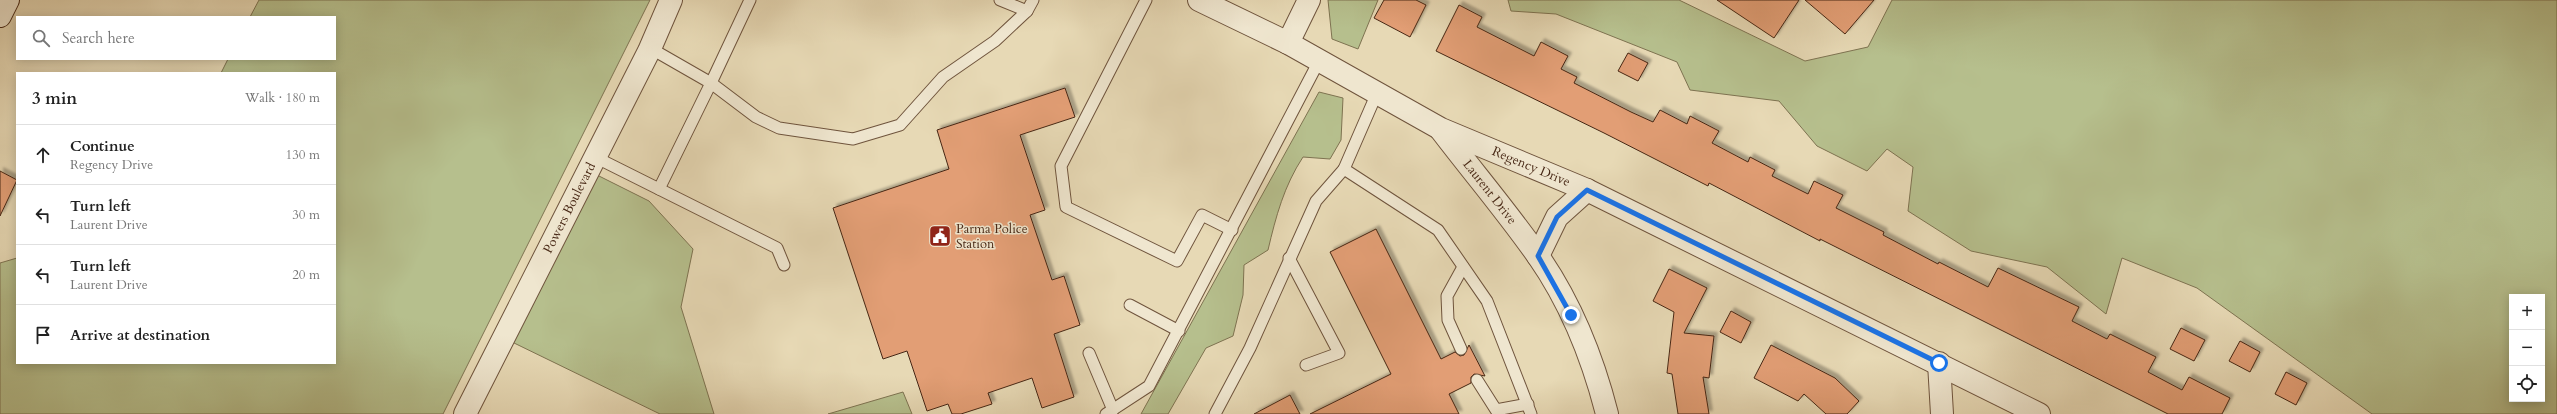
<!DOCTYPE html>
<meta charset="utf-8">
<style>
:root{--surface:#fff;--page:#f6f6f6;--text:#222;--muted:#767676;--line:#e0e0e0}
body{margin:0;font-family:Cardo,serif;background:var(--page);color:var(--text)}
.controls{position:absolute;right:12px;bottom:12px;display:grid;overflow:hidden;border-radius:0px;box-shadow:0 2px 10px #0003}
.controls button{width:36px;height:36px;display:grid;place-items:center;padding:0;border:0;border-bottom:1px solid var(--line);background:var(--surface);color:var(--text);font:20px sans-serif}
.stop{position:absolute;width:12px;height:12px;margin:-9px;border:3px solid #1a73e8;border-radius:50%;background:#fff}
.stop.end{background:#1a73e8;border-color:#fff;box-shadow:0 1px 4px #0008}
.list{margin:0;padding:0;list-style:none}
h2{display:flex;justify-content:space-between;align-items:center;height:52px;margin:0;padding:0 16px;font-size:17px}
h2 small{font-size:13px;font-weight:400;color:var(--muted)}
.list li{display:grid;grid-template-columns:26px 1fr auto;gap:12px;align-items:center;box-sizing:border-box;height:60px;padding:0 16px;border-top:1px solid var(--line)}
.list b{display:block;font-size:15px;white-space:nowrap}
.list p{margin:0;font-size:13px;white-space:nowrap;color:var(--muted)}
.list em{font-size:13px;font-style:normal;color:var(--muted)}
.icon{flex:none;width:22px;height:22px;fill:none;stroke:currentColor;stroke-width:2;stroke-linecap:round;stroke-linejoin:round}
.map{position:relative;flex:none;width:2557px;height:414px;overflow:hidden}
.search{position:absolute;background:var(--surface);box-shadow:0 2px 10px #0003;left:16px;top:16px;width:320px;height:44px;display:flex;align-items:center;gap:10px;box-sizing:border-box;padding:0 14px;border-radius:0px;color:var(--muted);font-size:15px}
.panel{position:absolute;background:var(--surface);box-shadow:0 2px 10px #0003;left:16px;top:72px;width:320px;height:292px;border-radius:0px}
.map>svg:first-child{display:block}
.green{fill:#b6bf8d;stroke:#7e7351;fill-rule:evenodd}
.building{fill:#e29e74;stroke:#472715;filter:url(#shadow)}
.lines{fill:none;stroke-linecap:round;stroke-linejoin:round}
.service-casing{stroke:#6f543d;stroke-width:13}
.minor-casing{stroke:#6f543d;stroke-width:24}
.tertiary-casing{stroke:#6f543d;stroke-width:24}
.secondary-casing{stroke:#472715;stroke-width:24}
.service{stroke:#efe6cf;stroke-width:11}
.minor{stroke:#efe6cf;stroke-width:22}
.tertiary{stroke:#efe6cf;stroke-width:22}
.secondary{stroke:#efe6cf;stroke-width:22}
.route{stroke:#1a73e8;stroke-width:5}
.labels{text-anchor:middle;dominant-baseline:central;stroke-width:3;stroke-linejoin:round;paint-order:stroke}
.street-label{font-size:13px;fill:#472715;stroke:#efe6cf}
.poi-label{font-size:13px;fill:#472715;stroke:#efe6cf;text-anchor:start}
</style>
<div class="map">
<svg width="2557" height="414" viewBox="0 0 2557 414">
<defs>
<filter id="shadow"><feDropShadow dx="3.5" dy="-3.5" stdDeviation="1" flood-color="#0004"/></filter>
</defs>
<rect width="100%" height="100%" fill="#e7d9b5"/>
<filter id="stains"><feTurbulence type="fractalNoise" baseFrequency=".005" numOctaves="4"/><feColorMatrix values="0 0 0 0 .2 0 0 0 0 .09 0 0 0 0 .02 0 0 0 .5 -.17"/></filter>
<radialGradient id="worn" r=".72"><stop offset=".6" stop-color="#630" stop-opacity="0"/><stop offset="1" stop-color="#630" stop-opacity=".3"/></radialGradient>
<g class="green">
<polygon points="259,0 650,0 443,414 0,414 0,263 17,258 17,363 335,363 335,73 221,73 228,59 335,59 335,17 250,17"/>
<polygon points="1378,0 1358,49 1332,39 1328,0"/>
<path d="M1508 0H1679L1805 61 1868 47 1892 0H2557V414H2372L2197 288 2122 258 2106 314 2047 267 1971 251 1908 211 1913 167 1887 149 1867 171 1817 146 1779 101 1690 90 1677 62 1556 14 1511 11ZM2512 297H2542V399H2512Z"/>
<path d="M1319 92 1343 98 1341 140 1330 159 1303 157C1284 186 1276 216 1268 250L1244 265 1243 295 1233 336 1206 348 1168 414H1141Z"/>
<polygon points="595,174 649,201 693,249 681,307 714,414 660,414 512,342"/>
<polygon points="903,392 912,414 828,414"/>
</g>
<g class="building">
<polygon points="1384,0 1416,0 1426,5 1410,37 1374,18"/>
<polygon points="1717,0 1799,0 1774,38"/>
<polygon points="1805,0 1874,0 1845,34"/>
<polygon points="1459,5 1482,17 1477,27 1534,56 1541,42 1568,56 1561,69 1577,77 1574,83 1631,112 1653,122 1660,110 1687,124 1690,116 1719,131 1712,143 1748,162 1750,157 1775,170 1772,176 1808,194 1814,181 1843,195 1836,208 1884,232 1883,235 1938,264 1939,262 1988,287 1998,268 2079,307 2072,321 2107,339 2110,334 2156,357 2148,372 2182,390 2189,377 2230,398 2222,414 2168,414 1820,239 1820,241 1709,183 1708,186 1604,133 1436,51"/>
<polygon points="1628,53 1648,63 1638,81 1618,71"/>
<polygon points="1065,88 1075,117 1020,135 1045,210 1030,215 1052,280 1064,276 1080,325 1054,334 1074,397 1042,408 1032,378 988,393 992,404 961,414 952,414 948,404 927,411 907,351 883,359 833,208 949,169 937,130"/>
<polygon points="0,171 17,180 0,216"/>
<polygon points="1376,229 1441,359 1455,352 1460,356 1464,355 1469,345 1485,376 1474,374 1471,377 1471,383 1449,394 1459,414 1310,414 1391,374 1330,252"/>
<polygon points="1669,269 1707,288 1684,333 1714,336 1709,378 1703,377 1709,414 1678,414 1672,374 1667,373 1674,312 1653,301"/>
<polygon points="1731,311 1751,322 1741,343 1720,332"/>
<polygon points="2181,328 2205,340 2194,361 2170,349"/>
<polygon points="2240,341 2260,352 2250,372 2229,361"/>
<polygon points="1771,345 1835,378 1859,401 1847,414 1826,414 1804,394 1798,401 1754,378"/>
<polygon points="2286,372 2307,383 2296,405 2275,394"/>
<polygon points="1290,395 1300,414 1254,414"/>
</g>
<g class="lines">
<g class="service-casing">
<g id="service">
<polyline points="750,0 711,83 756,117 779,128 853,139 900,125 943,77 995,41 1027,11"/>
<polyline points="1000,0 1027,11 1033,0"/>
<polyline points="1146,0 1061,166 1066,207 1177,261 1202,215 1232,230"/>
<polyline points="650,48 711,83 659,189"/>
<polyline points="1377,93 1344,169 1438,230 1487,301 1531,414"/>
<polyline points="595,157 777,248 784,265"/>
<polyline points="1289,258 1339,353 1306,365"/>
<polyline points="1130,305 1179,331"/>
<polyline points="1461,349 1448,320 1447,296 1463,267"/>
<polyline points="1089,353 1113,410"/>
<polyline points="1477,380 1496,410 1528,404"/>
<polyline points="1106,414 1149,386 1319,61"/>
<polyline points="1215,414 1250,348 1316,201 1344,169"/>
</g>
</g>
<g class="minor-casing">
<g id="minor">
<path id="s1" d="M1199 0 1288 43 1441 129 1587 190 2039 414"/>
<polyline points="1288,43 1309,0"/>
<path id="s2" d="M1441 130C1473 172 1508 213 1538 256 1570 302 1593 359 1607 414"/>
<polyline points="1538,256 1557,217 1587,190"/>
<polyline points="1939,363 1942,414"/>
</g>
</g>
<g class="tertiary-casing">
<g id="tertiary">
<path id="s3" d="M465 414 649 51 671 0"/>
</g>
</g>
<g class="secondary-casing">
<polyline id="secondary" points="0,16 8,0"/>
</g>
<use href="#service" class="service"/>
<use href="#minor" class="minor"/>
<use href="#tertiary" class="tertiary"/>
<use href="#secondary" class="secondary"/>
</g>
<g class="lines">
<polyline class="route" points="1571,315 1538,256 1557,217 1587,190 1939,363"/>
</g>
<defs>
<g id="civic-square" transform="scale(1.15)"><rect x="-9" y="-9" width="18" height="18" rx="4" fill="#8f2418" stroke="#efe6cf"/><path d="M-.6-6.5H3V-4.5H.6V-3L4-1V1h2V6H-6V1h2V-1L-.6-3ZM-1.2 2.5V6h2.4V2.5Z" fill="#fff"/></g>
</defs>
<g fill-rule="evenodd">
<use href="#civic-square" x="940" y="236"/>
</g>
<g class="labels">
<g class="street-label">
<text stroke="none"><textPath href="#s1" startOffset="372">Regency Drive</textPath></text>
<text stroke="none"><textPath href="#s2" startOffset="79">Laurent Drive</textPath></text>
<text stroke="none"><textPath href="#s3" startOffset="231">Powers Boulevard</textPath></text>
</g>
<g class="poi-label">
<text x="956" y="229">Parma Police<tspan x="956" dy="15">Station</tspan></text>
</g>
</g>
<rect width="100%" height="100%" filter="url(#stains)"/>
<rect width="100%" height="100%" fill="url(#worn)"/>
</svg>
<div class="controls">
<button>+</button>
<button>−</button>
<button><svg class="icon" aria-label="locate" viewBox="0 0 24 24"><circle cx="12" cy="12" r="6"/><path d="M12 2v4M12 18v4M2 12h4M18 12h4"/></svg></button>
</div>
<div class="stop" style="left:1939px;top:363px"></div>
<div class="stop end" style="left:1571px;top:315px"></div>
<div class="search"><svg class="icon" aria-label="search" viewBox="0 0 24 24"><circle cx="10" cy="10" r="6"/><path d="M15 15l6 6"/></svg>Search here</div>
<section class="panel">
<h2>3 min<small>Walk · 180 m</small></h2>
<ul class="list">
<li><svg class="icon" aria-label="ahead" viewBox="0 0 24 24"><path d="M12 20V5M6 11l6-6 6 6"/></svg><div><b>Continue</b><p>Regency Drive</p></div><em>130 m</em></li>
<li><svg class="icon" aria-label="left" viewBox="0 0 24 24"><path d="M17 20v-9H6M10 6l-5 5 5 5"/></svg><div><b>Turn left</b><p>Laurent Drive</p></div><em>30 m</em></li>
<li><svg class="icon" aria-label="left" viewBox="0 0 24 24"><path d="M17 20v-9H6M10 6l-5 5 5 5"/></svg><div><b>Turn left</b><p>Laurent Drive</p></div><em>20 m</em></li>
<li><svg class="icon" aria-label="arrive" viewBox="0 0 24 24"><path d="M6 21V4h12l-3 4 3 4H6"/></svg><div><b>Arrive at destination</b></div></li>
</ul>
</section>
</div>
